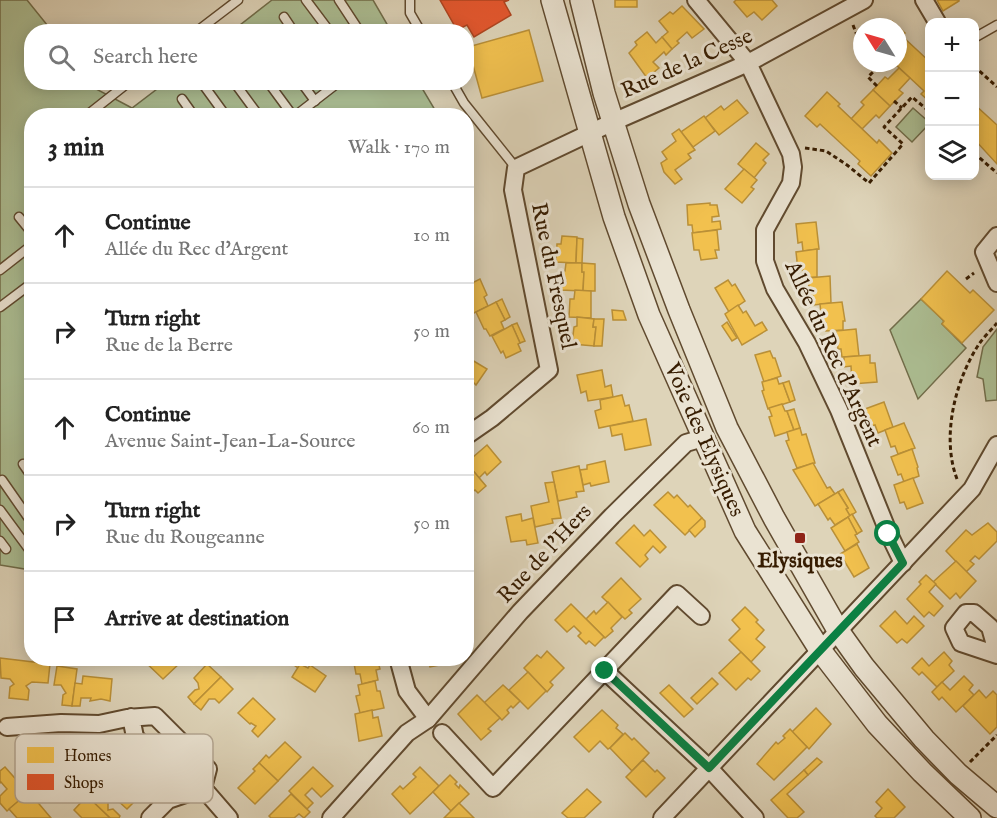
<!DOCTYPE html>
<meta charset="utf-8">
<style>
:root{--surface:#fff;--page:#f6f6f6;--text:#222;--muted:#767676;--line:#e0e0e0}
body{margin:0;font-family:"IM FELL English",serif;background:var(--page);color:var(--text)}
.controls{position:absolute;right:18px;top:18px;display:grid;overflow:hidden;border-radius:12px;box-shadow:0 3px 15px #0003}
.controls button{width:54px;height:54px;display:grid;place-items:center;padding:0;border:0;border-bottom:2px solid var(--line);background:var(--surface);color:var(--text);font:30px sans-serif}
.compass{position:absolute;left:853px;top:18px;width:54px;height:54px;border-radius:50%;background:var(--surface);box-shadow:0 3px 15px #0003;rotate:307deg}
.stop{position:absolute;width:18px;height:18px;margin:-14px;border:4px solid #0b8043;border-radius:50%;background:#fff}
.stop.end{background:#0b8043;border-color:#fff;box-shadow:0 2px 6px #0008}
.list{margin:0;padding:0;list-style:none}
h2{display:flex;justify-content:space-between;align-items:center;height:78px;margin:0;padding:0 24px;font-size:26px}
h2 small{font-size:20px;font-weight:400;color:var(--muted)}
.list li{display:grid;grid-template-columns:39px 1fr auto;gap:18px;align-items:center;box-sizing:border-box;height:96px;padding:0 24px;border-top:2px solid var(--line)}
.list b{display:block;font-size:22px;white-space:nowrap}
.list p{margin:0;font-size:20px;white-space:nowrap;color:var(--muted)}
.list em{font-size:20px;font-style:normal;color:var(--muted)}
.icon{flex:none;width:33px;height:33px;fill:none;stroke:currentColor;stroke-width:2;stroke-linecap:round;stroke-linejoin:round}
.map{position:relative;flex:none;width:997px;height:818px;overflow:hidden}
.search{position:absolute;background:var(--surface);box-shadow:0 3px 15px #0003;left:24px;top:24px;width:450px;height:66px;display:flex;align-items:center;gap:15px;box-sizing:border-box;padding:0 21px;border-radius:24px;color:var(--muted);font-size:22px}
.panel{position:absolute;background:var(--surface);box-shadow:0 3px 15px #0003;left:24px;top:108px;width:450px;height:558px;border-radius:24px}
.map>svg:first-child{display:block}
.green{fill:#acbe93;stroke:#716d4a;stroke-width:1.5}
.homes{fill:#f2c14e;stroke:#ba9037;stroke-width:1.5}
.shops{fill:#e4572e;stroke:#b04520;stroke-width:1.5}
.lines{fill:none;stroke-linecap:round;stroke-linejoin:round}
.service-casing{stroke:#604a2f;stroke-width:11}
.minor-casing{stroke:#604a2f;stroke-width:20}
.tertiary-casing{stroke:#604a2f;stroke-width:24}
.path{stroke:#361c01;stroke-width:3;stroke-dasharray:4.5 3;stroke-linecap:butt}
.service{stroke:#eae3d2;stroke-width:8}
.minor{stroke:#eae3d2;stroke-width:16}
.tertiary{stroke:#eae3d2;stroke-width:21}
.route{stroke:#0b8043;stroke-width:8}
.poi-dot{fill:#8f2418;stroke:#eae3d2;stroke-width:2}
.labels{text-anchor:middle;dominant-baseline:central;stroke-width:6;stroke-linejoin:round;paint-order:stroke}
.street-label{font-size:22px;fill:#361c01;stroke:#eae3d2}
.poi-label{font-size:22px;font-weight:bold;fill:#361c01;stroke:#eae3d2}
.key{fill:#eae3d2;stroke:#b4a793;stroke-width:1.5}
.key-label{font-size:16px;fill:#361c01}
</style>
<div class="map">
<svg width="997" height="818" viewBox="0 0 997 818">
<rect width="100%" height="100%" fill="#ded4b9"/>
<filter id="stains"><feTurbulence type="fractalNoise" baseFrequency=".00333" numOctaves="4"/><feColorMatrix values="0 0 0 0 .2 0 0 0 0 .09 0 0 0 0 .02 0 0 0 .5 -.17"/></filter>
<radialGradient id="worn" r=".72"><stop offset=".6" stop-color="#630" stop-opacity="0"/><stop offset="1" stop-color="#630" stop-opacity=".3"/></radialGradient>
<g class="green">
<polygon points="0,0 27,0 52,31 32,32 32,82 91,83 96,89 132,108 165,83 419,83 438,115 32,116 31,570 0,565"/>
<polygon points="272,0 373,0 391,31 231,32"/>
<polygon points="913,108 930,123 912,142 896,127"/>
<polygon points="921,299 944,321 942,324 966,348 918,399 890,330"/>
<polygon points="997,329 997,400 986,401 983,379 977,377 983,347"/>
</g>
<g class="homes">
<rect x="615" y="0" width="22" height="7"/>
<polygon points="736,0 772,0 777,6 762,20 754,12 747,17 734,2"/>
<polygon points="937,0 959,0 959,1 943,11"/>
<polygon points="682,6 704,29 692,38 687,32 677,41 679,43 672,49 662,37 668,32 659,21 670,12 673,14"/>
<polygon points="892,21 905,33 902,36 930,62 930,102 921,94 924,91 894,63 898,63 898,27 887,27"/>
<polygon points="529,30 543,81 482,98 468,47"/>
<polygon points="647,32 656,43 662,37 672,49 666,55 664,52 653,62 659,68 647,78 629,53 637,45 635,42"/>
<polygon points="899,68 910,78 899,90 903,93 890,106 873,90 885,77 888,79"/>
<polygon points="873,90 890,106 879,118 876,115 862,129 851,119 864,105 861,102"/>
<polygon points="827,92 840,104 838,106 877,143 879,140 892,153 871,176 858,164 860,161 820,124 817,127 805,116"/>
<polygon points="737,100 748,113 719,135 705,118 721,106 724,110"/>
<polygon points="974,104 997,125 997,164 974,139"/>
<polygon points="704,116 715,131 693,147 681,132"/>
<polygon points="679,129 695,150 688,154 691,158 675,170 682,179 675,184 664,172 661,163 667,159 662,152 676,141 672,134"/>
<polygon points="756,143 769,154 763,160 766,163 754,178 738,164"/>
<polygon points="744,169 757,180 751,187 754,189 742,203 725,189"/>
<polygon points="710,203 710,205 717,205 719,216 712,217 712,222 720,221 721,229 693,233 692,225 688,225 687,205"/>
<polygon points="816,222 819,249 803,251 802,242 798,243 796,224"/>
<polygon points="717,230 719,250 715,250 717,258 701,260 699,250 694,250 692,233"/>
<polygon points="562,236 577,237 576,263 556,262 557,244 561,244"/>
<polygon points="577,238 583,239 582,263 576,263"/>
<polygon points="817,249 817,277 803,278 803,270 798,270 796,252"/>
<polygon points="566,263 582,263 582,272 584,272 583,291 560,290 562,271 565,271"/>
<polygon points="582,263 595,264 595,291 583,291 584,272 582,272"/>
<polygon points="947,271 970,293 973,290 994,310 962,343 942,324 944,321 921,299"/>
<polygon points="830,276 831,303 814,305 813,296 810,296 808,278"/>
<polygon points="480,279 487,295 484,297 488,306 474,313 469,304 466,306 466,286"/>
<polygon points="728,280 732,286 735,284 745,301 729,312 715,288"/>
<polygon points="575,290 591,291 591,318 569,317 570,299 574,299"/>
<polygon points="502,299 510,317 505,320 496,302"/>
<polygon points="496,302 505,320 501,322 504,329 490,336 486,329 484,329 476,312"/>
<polygon points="842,302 845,321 843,321 843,330 826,331 826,323 822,323 820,304"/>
<polygon points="738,305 743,313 746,311 755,326 762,322 767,330 742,345 725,314"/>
<polygon points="612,310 623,311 626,320 613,320"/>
<polygon points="577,317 594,319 593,327 596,327 594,346 572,344 574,327 577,326"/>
<polygon points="594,319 604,319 602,346 594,346 596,327 593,327"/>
<polygon points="727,322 737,338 732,341 722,326"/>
<polygon points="517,323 525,341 520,343 512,325"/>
<polygon points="512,325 520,343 518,344 521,351 506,358 503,351 501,353 492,336"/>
<polygon points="856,329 859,356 842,357 841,349 838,349 836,331"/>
<polygon points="770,351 773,358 775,358 781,376 764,382 755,355"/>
<polygon points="870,355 870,363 875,363 877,382 852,384 851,366 844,367 844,357"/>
<polygon points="467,357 487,369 476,385 473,382 469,388 466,386"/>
<polygon points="602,370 605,387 611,385 613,397 588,401 586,391 581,393 577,375"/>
<polygon points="777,378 779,384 783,383 790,402 768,409 762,391 764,390 762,382"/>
<polygon points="789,381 795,400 790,402 783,383"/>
<polygon points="622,395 625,406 629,405 633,421 599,428 595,411 601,409 600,400"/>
<polygon points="884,402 893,427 878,433 875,425 871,426 865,409"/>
<polygon points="782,404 785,411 787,411 794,430 775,436 769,417 772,416 769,408"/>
<polygon points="794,409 800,428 794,430 787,411"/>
<polygon points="646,419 651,445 625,450 622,434 612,436 610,426"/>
<polygon points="904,423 915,448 898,454 895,446 891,447 885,430"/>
<polygon points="800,428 802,435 806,434 815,463 797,468 786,441 789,440 787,432"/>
<polygon points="487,445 501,462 487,475 485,472 479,478 468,465 473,460 472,458"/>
<polygon points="912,449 918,467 917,468 919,476 904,482 901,474 898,475 891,457"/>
<polygon points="605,461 609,482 591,486 590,483 583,485 580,470 587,469 587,465"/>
<polygon points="813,463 827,488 830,487 835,494 815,506 793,470"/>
<polygon points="579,466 584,491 576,492 577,497 558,501 552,472"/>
<polygon points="470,467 486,486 478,493 475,490 466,497 466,470"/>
<polygon points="913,478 923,503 907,509 904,502 900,503 894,485"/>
<polygon points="554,482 561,518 552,519 553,523 535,527 531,506 549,502 545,483"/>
<polygon points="843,489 856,512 850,516 846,509 848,508 838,492"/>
<polygon points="668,492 674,498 677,495 688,507 690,505 702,518 685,535 654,505"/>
<polygon points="838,492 848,508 846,509 850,516 835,525 830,518 828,520 818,504"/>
<polygon points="521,514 522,521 533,518 538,543 527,545 526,540 511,542 506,517"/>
<polygon points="852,514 862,531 857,534 848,517"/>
<polygon points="848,517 857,534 855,535 859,542 845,551 831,528"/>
<polygon points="702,518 705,521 705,527 695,537 689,530"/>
<polygon points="988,523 997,532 997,541 979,559 975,556 970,561 974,564 966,572 946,551 966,530 972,535"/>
<polygon points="634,525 644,536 650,530 666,547 660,553 653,546 645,555 648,559 640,567 616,543"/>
<polygon points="857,544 869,568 854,577 840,554"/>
<polygon points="956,561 976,581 960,598 956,593 950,599 933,582"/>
<polygon points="926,575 936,584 929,592 943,606 934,616 929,612 924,617 907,599 921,584 919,582"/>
<polygon points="621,578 641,599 629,610 632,613 625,619 602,597"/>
<polygon points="608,602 622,617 611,628 613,631 605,638 586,619 594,611 596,614"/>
<polygon points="571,604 604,637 595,646 589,641 586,644 578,636 581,633 574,626 567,632 555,620"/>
<polygon points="745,607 758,620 756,622 764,630 756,639 765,647 751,662 729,640 740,629 732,620"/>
<polygon points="895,611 907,624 914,616 924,626 907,643 902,639 897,643 880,626"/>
<polygon points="547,651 564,668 550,682 553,685 547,692 524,668 537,655 541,658"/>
<polygon points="741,652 760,671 751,680 748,678 736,690 719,673"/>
<polygon points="944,652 952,661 949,665 954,671 937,687 922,672 919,675 912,668 922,658 929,666"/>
<polygon points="0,658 50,664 48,683 32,682 26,686 29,690 28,700 9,698 10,687 14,684 10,679 1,678"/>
<polygon points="176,658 180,663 163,679 142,659"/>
<polygon points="284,658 303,658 298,668"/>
<polygon points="353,658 377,658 380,669 376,670 378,680 362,684 360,674 356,674"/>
<polygon points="427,658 444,658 445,664 430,667"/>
<polygon points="207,664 221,677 194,704 188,697 195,690 199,689 198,683 194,678"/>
<polygon points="300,664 308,668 310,665 326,676 315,692 292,677"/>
<polygon points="57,666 77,669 72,706 62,705 63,695 66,693 61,685 54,685"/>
<polygon points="528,672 546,691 528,709 509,690"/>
<polygon points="83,676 112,679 110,701 101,699 90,701 91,698 81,698 80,706 72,706 75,683 82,684"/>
<polygon points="964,676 973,685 969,690 974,695 956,712 942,697 939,700 932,692 942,682 950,690"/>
<polygon points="221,677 233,689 219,703 215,699 209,699 201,710 194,704"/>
<polygon points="712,678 718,684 697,704 691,698"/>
<polygon points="375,681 377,691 380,691 384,708 360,713 356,696 360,695 358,685"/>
<polygon points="503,685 520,701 513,708 511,706 507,710 509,713 502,720 484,703"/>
<polygon points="669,685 693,709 684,717 660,693"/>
<polygon points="979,690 986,698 993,691 997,695 997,727 990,734 963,706"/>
<polygon points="477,695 500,718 488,729 491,731 481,740 458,714"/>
<polygon points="253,698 275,719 258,737 252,731 256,726 251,723 250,724 238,713"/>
<polygon points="816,708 831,724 809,749 792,732"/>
<polygon points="372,710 373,718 378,717 382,736 359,741 355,714"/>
<polygon points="602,710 618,725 616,728 623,734 610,748 608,749 600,741 589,752 574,737"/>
<polygon points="790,729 807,747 774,780 757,764 776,742 778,744 785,738 783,736"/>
<polygon points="625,733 632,740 634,738 649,753 632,771 610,748"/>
<polygon points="285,742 301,757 278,781 259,763 266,755 269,758"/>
<polygon points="817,758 822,762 808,775 804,770"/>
<polygon points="643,760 655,772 657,770 665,778 646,797 626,777"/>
<polygon points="259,763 278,781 255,804 238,788 255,771 253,769"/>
<polygon points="132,764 145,777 139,782 135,780 128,787 138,798 127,809 106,790"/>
<polygon points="5,767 28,793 7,811 0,803 0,796 7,789 1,782 0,783 0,771"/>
<polygon points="313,767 333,786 321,797 312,788 305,795 313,803 307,809 289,791"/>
<polygon points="420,767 439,786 410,814 392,794 400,786 403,789 416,777 413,774"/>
<polygon points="804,770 808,775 787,794 804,812 797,818 788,818 771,800"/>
<polygon points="450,775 457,782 455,784 459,788 460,785 469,794 451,811 433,792"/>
<polygon points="100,783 113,796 108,802 108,810 113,809 120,816 119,818 110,818 87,796"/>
<polygon points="587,789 601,802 584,818 568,818 562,813"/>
<polygon points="888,789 905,807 894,818 877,818 875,816 882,808 876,802"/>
<polygon points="29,792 51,818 17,818 9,809"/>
<polygon points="291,794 310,812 304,818 299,814 294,818 271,818 269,816"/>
<polygon points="87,796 110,818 82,818 74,810"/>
<polygon points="459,803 474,818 444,818"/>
</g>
<polygon class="shops" points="440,0 509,0 504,2 511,15 474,37 467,25 457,30"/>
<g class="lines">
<g class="service-casing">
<g id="service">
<polyline points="306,0 330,32"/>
<polyline points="339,0 360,32"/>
<polyline points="410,0 410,13 421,32"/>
<polyline points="284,17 294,32"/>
<polyline points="196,32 238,0"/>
<polyline points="974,38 997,25"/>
<polyline points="234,82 259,116"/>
<polyline points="268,82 293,116"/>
<polyline points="301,82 315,101"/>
<polyline points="452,82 464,103 516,168"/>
<polyline points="202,83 226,116"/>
<polyline points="182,99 194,116"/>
<polyline points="161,115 161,116"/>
<polyline points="86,116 129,82"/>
<polyline points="295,116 339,82"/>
<polyline points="19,217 32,233"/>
<polyline points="0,270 32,245"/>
<polyline points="0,307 32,283"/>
<polyline points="23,464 32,477"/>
<polyline points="2,480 32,523"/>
<polyline points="0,510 31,552"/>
<polyline points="0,541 6,549"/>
</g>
</g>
<g class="minor-casing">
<g id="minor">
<polyline points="696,0 748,63 791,154 793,167 791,183 765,230 765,261 775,289 807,343 839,410 889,534 903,563"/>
<polyline points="924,0 937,22"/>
<polyline points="997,236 984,252 997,283"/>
<polyline points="466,436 492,418 549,370 513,190 516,168 613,122 748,63 864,0"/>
<polyline points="997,652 990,627 974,613 966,613 954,628 961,643 997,655"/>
<polyline points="398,658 407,691 428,719"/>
<polyline points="605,671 709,768 755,818"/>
<polyline points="7,727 61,723 99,724 127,718 155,716 208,769 203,788 179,780 155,757 135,737 131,717"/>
<polyline points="442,733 493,788 677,594 701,616"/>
<polyline points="150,818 168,800 203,788 229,818"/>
<polyline points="331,818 407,733 428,719 520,612 612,516 686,443 703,438"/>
<polyline points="662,818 972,489 997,445"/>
</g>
</g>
<g class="tertiary-casing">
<g id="tertiary">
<polyline points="552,0 614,217 649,315 745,531 820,650 877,724 922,772 970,818"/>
<polyline points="581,0 604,93 639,204 679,310 727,428 774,518 839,632 864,667 924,739 958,774 997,807"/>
</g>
</g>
<g class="path">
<polyline points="853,25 858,38 862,42"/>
<polyline points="974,66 997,87"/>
<polyline points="877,86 868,77 882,63"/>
<polyline points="894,101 902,108"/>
<polyline points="805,148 826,151 847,165 869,183 903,144 884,127 912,97 930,112"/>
<polyline points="974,153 997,173"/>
<polyline points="934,178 936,176"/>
<polyline points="966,279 974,273"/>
<path d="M957 479C941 437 955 381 979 344 984 337 991 330 997 323"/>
<polyline points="970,762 997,735"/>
</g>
<use href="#service" class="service"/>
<use href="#minor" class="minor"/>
<use href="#tertiary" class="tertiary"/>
</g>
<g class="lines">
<polyline class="route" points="605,671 709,768 903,563 888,534"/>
</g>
<rect class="poi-dot" x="794" y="532" width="12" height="12" rx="3"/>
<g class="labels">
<g class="street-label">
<text transform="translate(687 64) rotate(-24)">Rue de la Cesse</text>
<text transform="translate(553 276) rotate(78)">Rue du Fresquel</text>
<text transform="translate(833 354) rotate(65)">Allée du Rec d'Argent</text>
<text transform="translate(704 440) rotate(66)">Voie des Elysiques</text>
<text transform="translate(545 554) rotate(-47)">Rue de l'Hers</text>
</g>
<g class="poi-label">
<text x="800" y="561">Elysiques</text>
</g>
</g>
<rect x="15" y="734" width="198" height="69" rx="9" class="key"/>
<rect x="27" y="747" width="27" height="16" fill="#f2c14e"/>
<rect x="27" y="774" width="27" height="16" fill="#e4572e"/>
<g class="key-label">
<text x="64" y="761">Homes</text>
<text x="64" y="788">Shops</text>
</g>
<rect width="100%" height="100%" filter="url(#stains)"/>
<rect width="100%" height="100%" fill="url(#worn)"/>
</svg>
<div class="controls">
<button>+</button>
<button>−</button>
<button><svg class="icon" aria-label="layers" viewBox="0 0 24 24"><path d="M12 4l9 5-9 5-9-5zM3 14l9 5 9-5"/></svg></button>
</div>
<svg class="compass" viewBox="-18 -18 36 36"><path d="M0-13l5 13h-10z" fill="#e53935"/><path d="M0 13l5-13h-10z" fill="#767676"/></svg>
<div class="stop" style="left:888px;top:534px"></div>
<div class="stop end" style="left:605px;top:671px"></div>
<div class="search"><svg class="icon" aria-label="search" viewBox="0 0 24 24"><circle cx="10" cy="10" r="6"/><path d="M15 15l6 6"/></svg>Search here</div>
<section class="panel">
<h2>3 min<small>Walk · 170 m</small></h2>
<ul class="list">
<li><svg class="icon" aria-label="ahead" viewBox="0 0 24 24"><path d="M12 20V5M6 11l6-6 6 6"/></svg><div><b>Continue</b><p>Allée du Rec d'Argent</p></div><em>10 m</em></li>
<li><svg class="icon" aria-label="right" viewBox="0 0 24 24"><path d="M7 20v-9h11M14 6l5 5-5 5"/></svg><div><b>Turn right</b><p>Rue de la Berre</p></div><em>50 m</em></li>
<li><svg class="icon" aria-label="ahead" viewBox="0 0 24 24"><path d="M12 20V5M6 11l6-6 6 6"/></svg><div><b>Continue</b><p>Avenue Saint-Jean-La-Source</p></div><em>60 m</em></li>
<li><svg class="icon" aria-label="right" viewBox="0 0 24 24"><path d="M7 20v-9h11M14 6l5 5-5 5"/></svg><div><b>Turn right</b><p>Rue du Rougeanne</p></div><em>50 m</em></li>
<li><svg class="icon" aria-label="arrive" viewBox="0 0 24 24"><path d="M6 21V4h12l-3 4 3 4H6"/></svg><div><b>Arrive at destination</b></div></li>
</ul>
</section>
</div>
